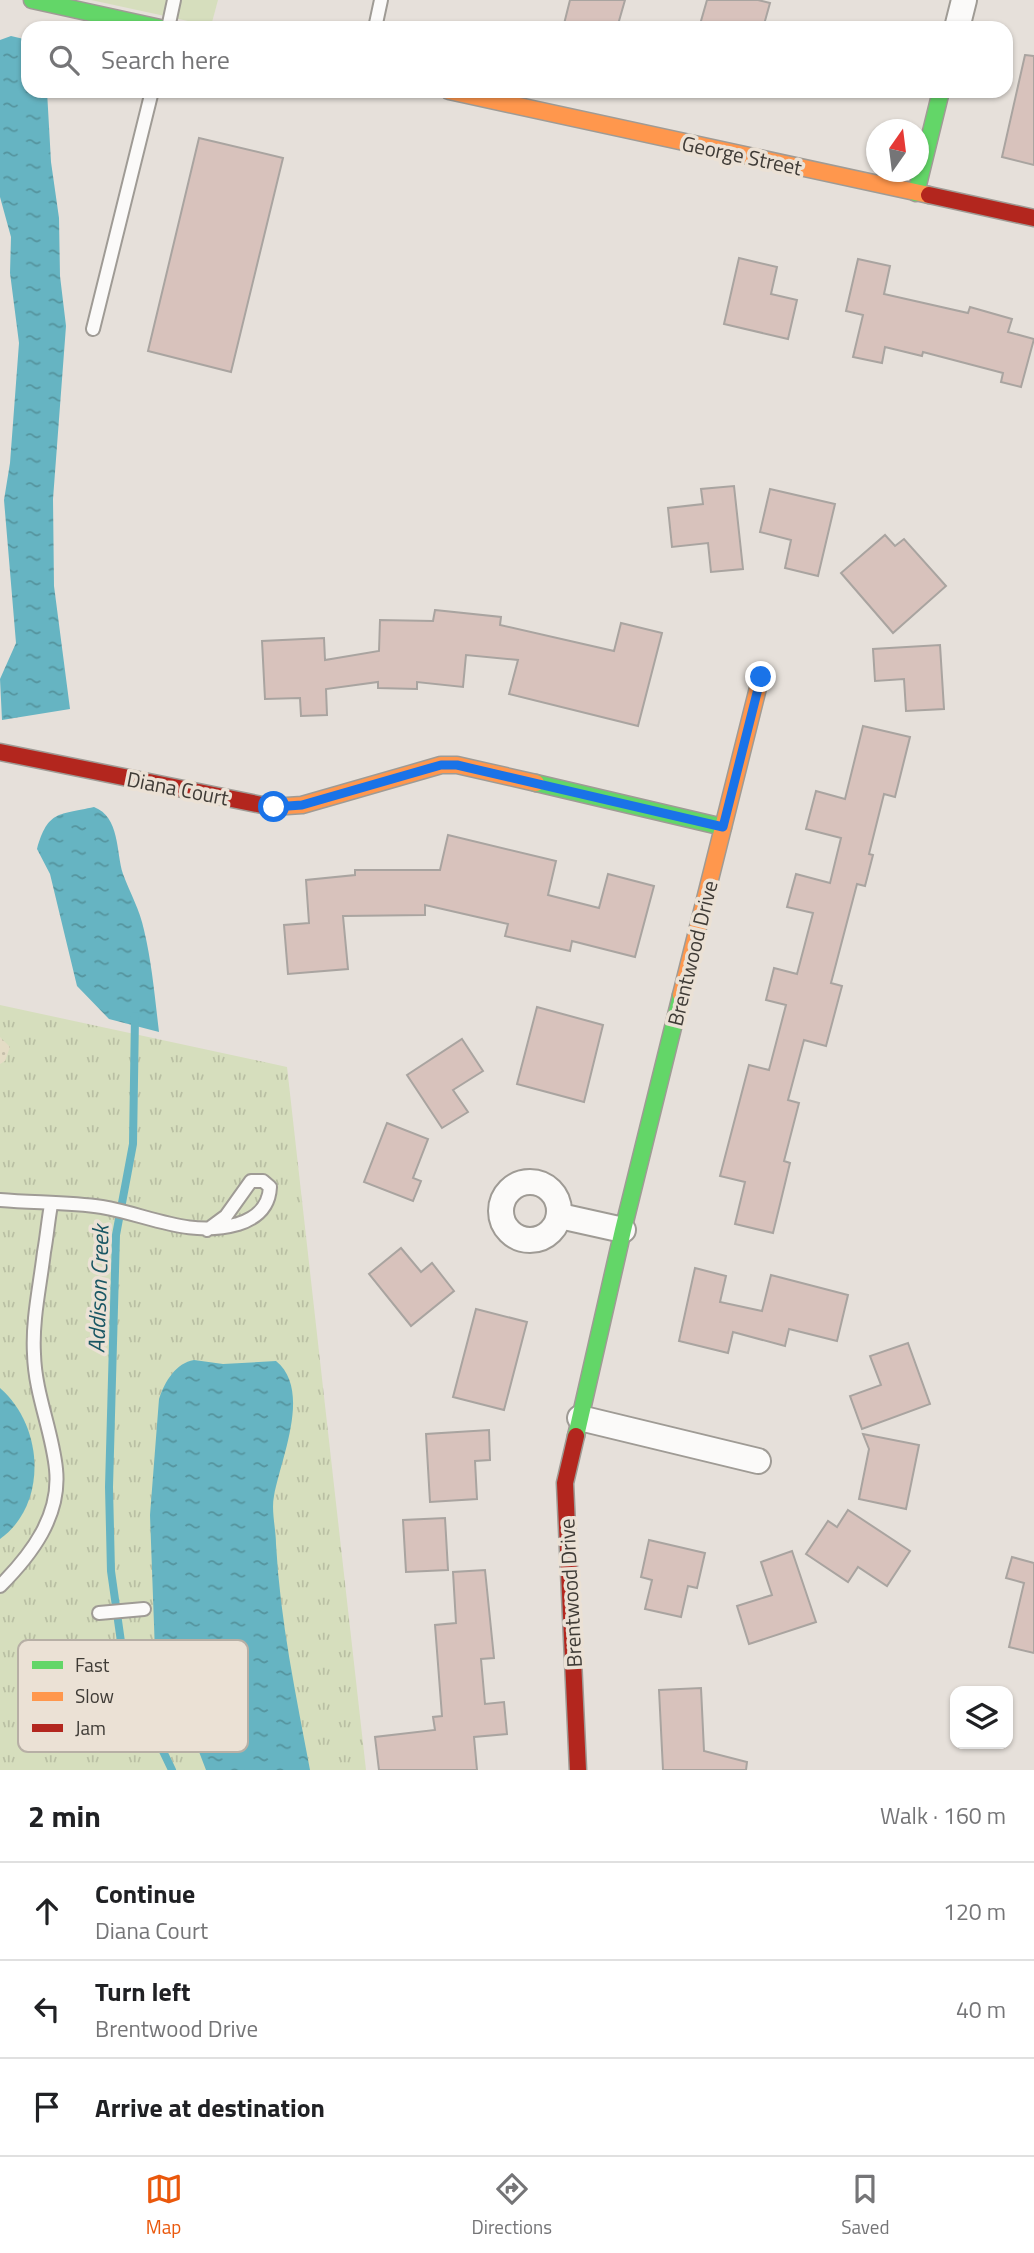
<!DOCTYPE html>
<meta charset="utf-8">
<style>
:root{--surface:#fff;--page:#f6f6f6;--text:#202124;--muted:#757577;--line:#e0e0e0;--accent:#ea580c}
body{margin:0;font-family:"Titillium Web",sans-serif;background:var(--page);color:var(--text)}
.controls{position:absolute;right:21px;bottom:21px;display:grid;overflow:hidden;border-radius:14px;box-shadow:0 2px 5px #0004}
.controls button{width:63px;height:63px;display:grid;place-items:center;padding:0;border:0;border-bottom:2px solid var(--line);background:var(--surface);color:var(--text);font:35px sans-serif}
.compass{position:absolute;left:866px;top:119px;width:63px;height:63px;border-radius:50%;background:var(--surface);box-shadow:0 2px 5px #0004;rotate:14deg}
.stop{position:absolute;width:21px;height:21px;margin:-16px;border:5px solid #1a73e8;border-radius:50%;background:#fff}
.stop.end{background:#1a73e8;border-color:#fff;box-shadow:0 2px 7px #0008}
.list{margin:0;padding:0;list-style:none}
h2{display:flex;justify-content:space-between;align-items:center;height:91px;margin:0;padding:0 28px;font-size:30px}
h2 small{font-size:23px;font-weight:400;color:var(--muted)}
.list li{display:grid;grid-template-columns:46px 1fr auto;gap:21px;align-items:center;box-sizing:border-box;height:98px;padding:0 28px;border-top:2px solid var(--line)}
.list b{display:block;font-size:26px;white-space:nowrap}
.list p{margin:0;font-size:23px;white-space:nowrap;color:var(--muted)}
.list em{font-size:23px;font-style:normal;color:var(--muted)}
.icon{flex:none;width:38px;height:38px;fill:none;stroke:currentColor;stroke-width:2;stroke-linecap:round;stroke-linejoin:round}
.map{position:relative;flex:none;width:1034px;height:1770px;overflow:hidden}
.search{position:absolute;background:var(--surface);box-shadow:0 2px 5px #0004;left:21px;right:21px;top:21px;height:77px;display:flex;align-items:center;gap:18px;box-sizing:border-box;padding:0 24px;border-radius:21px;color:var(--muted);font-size:26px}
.sheet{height:385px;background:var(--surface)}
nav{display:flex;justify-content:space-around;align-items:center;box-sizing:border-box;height:98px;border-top:2px solid var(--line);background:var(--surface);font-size:19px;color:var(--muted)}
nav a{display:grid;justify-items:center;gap:4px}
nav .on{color:var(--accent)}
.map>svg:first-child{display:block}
.grass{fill:url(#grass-tufts)}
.sand{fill:url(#sand-dots)}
.green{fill:#d6debd}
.water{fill:url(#water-ripples)}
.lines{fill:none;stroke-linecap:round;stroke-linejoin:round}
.stream{stroke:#66b4c2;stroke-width:8}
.building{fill:#d8c2bc;stroke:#a9a4a0;stroke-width:2}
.lane-casing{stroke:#9f9b95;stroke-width:16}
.street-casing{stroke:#9f9b95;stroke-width:28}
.fast-casing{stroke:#9f9b95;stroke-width:19}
.slow-casing{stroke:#9f9b95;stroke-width:19}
.jam-casing{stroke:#9f9b95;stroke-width:19}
.lane{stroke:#fbfaf9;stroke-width:12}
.street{stroke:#fbfaf9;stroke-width:24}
.fast{stroke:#63d668;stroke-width:16}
.slow{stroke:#ff974d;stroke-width:16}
.jam{stroke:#b3261e;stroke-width:16}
.route{stroke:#1a73e8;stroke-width:9}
.labels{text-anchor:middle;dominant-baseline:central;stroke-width:7;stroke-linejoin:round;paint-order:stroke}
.street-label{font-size:21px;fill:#3f3b36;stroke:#ebe1d5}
.water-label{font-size:23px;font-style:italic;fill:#195663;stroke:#ebe1d5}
.key{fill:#ebe1d5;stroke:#b7afa5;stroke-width:2}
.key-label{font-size:19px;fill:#3f3b36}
</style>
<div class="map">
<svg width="1034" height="1770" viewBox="0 0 1034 1770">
<defs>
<pattern id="grass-tufts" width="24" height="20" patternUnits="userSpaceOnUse" patternTransform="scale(1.75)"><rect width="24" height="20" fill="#d6debd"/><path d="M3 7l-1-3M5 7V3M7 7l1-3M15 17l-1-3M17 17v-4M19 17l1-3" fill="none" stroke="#b9bfa3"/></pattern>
<pattern id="sand-dots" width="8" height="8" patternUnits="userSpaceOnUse" patternTransform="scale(1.75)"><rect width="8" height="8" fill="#e4dcc5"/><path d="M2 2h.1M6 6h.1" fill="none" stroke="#c5beaa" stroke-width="1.8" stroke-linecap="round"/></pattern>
<pattern id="water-ripples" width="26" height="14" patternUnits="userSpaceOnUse" patternTransform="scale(1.75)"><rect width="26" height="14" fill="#66b4c2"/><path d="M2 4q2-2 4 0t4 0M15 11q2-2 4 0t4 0" fill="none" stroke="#55949e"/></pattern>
</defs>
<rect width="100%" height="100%" fill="#e6e0da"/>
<polygon class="grass" points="0,1005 287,1067 366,1770 0,1770"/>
<polygon class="sand" points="0,1037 10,1047 5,1061 0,1064"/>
<polygon class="green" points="91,0 218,0 211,26"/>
<g class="water">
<polygon points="11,36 28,40 28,91 47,91 51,162 59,218 60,276 66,326 53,499 54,586 70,709 2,720 0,679 16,643 4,500 10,463 19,343 10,273 11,237 0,197 0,40"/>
<path d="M94 807C120 817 116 852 123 874 130 893 140 910 144 930 152 963 155 999 159 1032L109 1019 77 986 50 874 37 849C48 810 59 815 94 807Z"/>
<path d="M194 1360 223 1364 276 1361C312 1390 281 1458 274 1496 271 1511 276 1529 276 1544 280 1620 296 1695 310 1770H206L183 1710 162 1675 155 1652 150 1515 159 1399C165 1381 176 1363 194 1360Z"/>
<path d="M0 1388C44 1426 48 1505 0 1539Z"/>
</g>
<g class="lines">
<polyline class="stream" points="135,1016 133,1144 116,1235 109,1487 111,1571 123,1656 138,1699 172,1770"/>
</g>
<g class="building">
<polygon points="570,0 625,0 617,28 563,28"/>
<polygon points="707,0 758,0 770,3 763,28 699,28"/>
<polygon points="1025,55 1034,56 1034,165 1002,157"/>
<polygon points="199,138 283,158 231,372 148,351"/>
<polygon points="739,258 777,267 771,294 797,300 788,339 724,324"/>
<polygon points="858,259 890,266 884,294 968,313 970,307 1012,319 1008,332 1034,339 1021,387 1001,382 1003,373 923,352 922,356 885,347 882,363 853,357 863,315 846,311"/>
<polygon points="734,486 743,569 711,572 708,543 672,547 668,508 703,504 701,489"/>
<polygon points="770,489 835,504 818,576 785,568 791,540 760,532"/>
<polygon points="885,535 895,546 904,539 946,586 893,633 841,573"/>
<polygon points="435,610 501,617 500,625 614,651 621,623 662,633 638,726 509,694 518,660 466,655 463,687 417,682 417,689 378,688 378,682 326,689 327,715 301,716 300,698 265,699 262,641 324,638 325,660 379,651 380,620 433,621"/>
<polygon points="940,645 944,709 906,711 904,679 875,681 873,649"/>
<polygon points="863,726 910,737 895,797 884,794 869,854 873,855 865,886 857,884 831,983 842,986 826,1046 804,1040 788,1100 799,1103 784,1161 790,1163 773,1233 735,1224 745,1182 720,1176 749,1065 769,1070 786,1005 766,1000 774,968 797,974 813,913 787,907 796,874 830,883 841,838 806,829 816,791 845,799"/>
<polygon points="448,835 556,861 548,895 599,908 608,874 654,886 635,957 572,941 570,951 505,936 508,924 425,905 425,915 343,916 348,969 288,974 284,925 309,923 306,880 355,875 355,870 440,870"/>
<polygon points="537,1007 603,1025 584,1102 517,1084"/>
<polygon points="462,1039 483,1071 453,1090 468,1112 442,1128 407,1075"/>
<polygon points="387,1123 428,1139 413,1178 421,1181 413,1201 364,1182"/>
<polygon points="401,1248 421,1272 432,1263 454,1291 411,1326 369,1274"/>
<polygon points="695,1268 726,1276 720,1302 762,1311 771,1275 848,1295 837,1341 789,1329 785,1346 733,1332 728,1353 679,1341"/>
<polygon points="476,1309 527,1322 504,1410 453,1397"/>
<polygon points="908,1343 930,1404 862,1429 850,1396 881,1385 870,1356"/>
<polygon points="489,1430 490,1460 475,1461 477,1499 430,1502 426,1434"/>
<polygon points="863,1434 919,1445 906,1509 859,1499 869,1449"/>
<polygon points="848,1510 910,1551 887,1586 858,1567 848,1582 806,1554 828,1521 837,1527"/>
<polygon points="445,1518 448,1570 406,1572 403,1520"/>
<polygon points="649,1540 705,1553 697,1588 688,1586 681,1617 645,1609 652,1580 641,1577"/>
<polygon points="792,1551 816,1622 749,1644 737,1606 772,1595 761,1562"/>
<polygon points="1012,1557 1034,1563 1034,1653 1009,1647 1024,1583 1006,1578"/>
<polygon points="485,1570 494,1658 481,1659 485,1704 504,1702 507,1734 474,1737 477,1770 379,1770 375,1737 435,1730 433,1717 442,1716 435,1625 456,1623 453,1572"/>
<polygon points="701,1688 704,1751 747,1762 746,1770 663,1770 659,1690"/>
</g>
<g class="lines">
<g class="lane-casing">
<g id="lane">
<polyline points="168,28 174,0"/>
<polyline points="375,28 381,0"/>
<polyline points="93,329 152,91"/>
<path d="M0 1200C34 1203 68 1202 102 1207 149 1215 189 1238 238 1224 257 1218 269 1207 270 1187L263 1181H251L226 1216 207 1230"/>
<path d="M0 1586C31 1555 61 1516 56 1469 52 1430 35 1394 34 1354 32 1320 40 1286 44 1252 47 1236 48 1221 51 1205"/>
<polyline points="99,1613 144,1609"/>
</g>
</g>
<g class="street-casing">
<g id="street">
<polyline points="957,28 964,0"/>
<circle cx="530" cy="1211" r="29"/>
<polyline points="560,1216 623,1230"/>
<polyline points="580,1418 758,1461"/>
</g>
</g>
<g class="fast-casing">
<g id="fast">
<polyline points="32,0 160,28"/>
<polyline points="916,193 941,91"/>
<polyline points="536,783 723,827"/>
<polyline points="576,1436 623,1230 681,995"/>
</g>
</g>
<g class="slow-casing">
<g id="slow">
<polyline points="449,91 929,195"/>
<polyline points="272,807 302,805 441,765 457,765 536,783"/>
<polyline points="681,995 761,676"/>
</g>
</g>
<g class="jam-casing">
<g id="jam">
<polyline points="929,195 1034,218"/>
<polyline points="0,752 272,807"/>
<polyline points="576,1436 565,1483 578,1770"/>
</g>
</g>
<use href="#lane" class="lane"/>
<use href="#street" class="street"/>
<use href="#fast" class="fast"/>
<use href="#slow" class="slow"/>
<use href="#jam" class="jam"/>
</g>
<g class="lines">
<polyline class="route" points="274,807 302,805 441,765 457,765 723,827 761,677"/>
</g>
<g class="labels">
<g class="street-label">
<text transform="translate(742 155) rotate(12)">George Street</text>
<text transform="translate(178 788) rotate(11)">Diana Court</text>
<text transform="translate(692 953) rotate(-76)">Brentwood Drive</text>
<text transform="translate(570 1593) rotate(-93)">Brentwood Drive</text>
</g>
<g class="water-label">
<text transform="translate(98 1289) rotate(-88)">Addison Creek</text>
</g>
</g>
<rect x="18" y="1640" width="230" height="112" rx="10" class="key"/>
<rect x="32" y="1661" width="31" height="8" fill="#63d668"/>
<rect x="32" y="1692" width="31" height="9" fill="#ff974d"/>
<rect x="32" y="1724" width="31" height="8" fill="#b3261e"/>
<g class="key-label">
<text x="75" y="1672">Fast</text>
<text x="75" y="1703">Slow</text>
<text x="75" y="1735">Jam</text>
</g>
</svg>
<div class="controls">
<button><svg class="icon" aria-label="layers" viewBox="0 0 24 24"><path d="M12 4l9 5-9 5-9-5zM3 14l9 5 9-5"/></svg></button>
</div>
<svg class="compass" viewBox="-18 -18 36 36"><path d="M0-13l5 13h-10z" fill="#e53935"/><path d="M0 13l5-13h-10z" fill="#757577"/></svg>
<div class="stop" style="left:274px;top:807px"></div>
<div class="stop end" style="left:761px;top:677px"></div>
<div class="search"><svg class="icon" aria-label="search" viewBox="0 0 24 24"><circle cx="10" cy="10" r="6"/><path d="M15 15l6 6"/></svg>Search here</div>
</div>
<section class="sheet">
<h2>2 min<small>Walk · 160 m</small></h2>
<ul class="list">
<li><svg class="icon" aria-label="ahead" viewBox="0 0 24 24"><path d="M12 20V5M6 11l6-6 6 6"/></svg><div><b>Continue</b><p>Diana Court</p></div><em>120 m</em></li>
<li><svg class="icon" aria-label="left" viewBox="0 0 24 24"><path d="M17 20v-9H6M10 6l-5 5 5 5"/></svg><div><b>Turn left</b><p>Brentwood Drive</p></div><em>40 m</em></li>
<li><svg class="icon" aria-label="arrive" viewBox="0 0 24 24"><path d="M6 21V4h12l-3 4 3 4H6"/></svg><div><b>Arrive at destination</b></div></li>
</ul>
</section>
<nav>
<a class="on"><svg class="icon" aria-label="map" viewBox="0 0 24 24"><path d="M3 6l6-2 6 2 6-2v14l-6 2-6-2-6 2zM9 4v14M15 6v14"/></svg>Map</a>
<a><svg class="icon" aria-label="directions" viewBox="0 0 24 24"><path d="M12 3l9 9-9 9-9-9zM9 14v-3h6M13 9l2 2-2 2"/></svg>Directions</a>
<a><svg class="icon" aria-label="saved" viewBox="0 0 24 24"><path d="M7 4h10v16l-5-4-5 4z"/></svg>Saved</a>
</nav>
